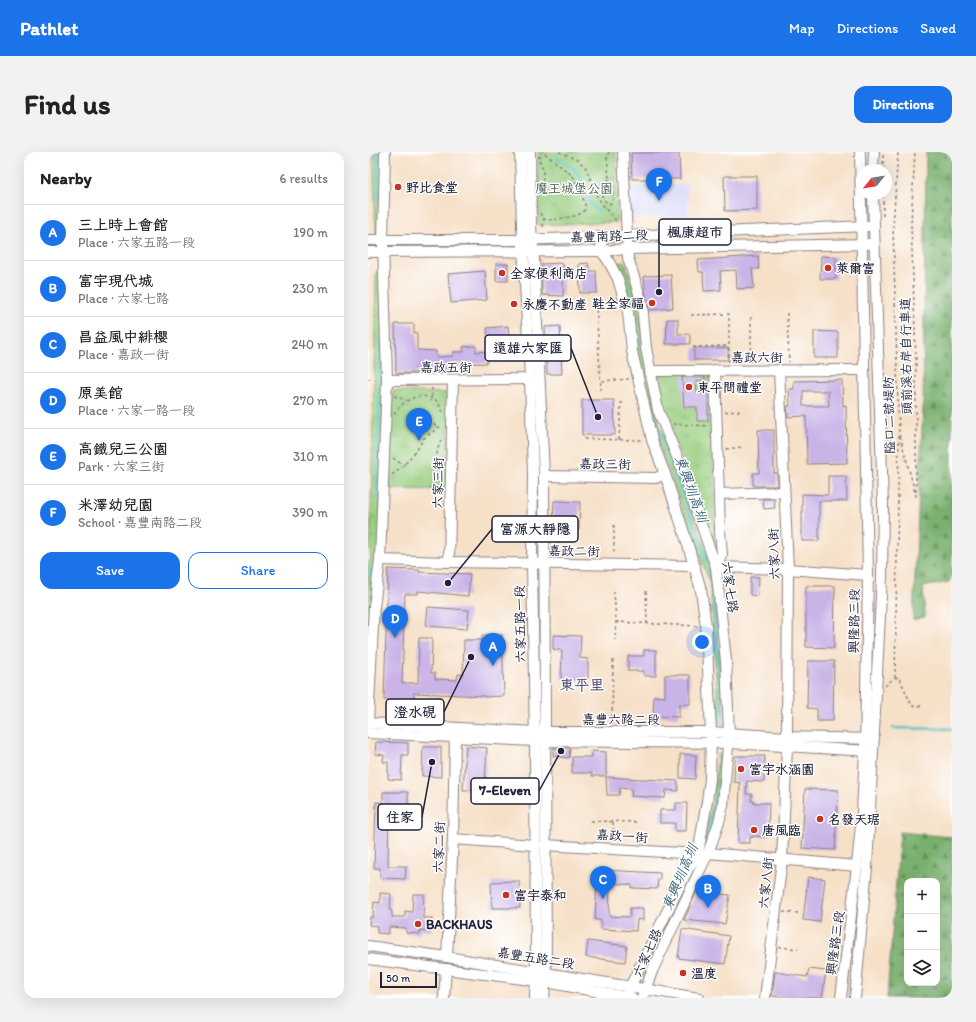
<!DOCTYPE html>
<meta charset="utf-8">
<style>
:root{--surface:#fff;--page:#f2f2f2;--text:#222;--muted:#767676;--line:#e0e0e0;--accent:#1a73e8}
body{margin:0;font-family:Itim,"LXGW WenKai TC",sans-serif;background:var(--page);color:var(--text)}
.controls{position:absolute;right:12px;bottom:12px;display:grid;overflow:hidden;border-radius:8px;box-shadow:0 4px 16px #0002}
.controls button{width:36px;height:36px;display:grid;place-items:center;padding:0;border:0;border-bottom:1px solid var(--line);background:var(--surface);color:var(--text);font:20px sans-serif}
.compass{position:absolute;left:488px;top:12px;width:36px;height:36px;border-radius:50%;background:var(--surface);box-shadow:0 4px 16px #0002;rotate:240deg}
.scale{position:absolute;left:12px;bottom:10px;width:57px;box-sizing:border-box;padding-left:4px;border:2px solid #22223b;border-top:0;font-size:11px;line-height:14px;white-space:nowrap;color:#22223b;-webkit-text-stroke:3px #fff;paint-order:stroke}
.you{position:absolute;left:334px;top:490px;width:14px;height:14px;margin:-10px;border:3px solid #fff;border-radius:50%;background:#1a73e8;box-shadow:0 0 0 6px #1a73e833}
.badge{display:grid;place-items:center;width:26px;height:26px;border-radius:50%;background:var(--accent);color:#fff;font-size:13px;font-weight:700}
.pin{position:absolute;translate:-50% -33px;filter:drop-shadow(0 1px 2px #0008)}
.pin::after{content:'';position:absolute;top:21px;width:14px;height:12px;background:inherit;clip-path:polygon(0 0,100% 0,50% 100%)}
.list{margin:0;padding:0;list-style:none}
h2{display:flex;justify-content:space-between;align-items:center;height:52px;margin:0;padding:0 16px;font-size:17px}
h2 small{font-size:13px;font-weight:400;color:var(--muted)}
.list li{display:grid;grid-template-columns:26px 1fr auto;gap:12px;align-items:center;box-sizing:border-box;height:56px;padding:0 16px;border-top:1px solid var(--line)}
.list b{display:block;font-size:15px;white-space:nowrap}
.list p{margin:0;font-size:13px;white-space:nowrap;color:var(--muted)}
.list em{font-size:13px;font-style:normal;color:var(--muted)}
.actions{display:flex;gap:8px;padding:12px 16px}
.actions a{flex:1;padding:9px 0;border:1px solid var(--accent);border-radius:12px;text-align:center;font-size:14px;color:var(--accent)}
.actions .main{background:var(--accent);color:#fff}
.icon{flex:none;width:22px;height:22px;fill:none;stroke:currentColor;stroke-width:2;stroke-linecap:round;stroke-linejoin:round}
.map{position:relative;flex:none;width:584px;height:846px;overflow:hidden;border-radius:12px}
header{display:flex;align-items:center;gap:24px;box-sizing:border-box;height:56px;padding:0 20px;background:var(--accent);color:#fff}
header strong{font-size:19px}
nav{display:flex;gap:22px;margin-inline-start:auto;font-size:14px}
.intro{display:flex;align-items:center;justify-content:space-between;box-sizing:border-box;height:96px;padding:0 24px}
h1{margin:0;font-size:28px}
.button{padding:10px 18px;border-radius:12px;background:var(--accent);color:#fff;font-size:14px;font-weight:700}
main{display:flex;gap:24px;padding:0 24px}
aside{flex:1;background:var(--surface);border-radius:12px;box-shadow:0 4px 16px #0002}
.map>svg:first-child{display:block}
.built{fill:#d5d8f9}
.forest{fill:url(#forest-firs);stroke:#4e6954;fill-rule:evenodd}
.park{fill:url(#park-tufts);stroke:#5c785c}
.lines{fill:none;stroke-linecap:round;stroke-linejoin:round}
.stream{stroke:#53c1c7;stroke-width:2.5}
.building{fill:#c9b3e7;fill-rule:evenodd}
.minor-casing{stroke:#8c8181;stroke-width:12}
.path{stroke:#8c8181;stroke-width:1.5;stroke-dasharray:3 3;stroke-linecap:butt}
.minor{stroke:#fff;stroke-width:10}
.poi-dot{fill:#c8321e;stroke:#fff;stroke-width:1.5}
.labels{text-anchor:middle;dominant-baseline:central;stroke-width:3;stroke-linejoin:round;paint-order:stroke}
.poi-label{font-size:13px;font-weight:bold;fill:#22223b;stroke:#fff;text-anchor:start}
.park-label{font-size:13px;fill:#4b5e52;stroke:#fff}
.street-label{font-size:13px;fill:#22223b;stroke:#fff}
.water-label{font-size:14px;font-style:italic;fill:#366273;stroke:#fff}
.quarter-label{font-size:15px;font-weight:bold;fill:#5c5577;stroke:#fff}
.leader{fill:none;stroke:#22223b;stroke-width:1.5}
.callout-dot{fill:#22223b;stroke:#fff;stroke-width:1.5}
.callout{fill:#fff;stroke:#22223b;stroke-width:1.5}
.callout-label{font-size:14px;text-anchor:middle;font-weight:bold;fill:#22223b}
</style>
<header>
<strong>Pathlet</strong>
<nav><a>Map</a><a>Directions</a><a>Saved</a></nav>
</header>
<div class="intro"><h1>Find us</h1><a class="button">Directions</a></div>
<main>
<aside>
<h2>Nearby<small>6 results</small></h2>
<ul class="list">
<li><span class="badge">A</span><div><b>三上時上會館</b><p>Place · 六家五路一段</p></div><em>190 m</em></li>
<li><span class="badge">B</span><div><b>富宇現代城</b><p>Place · 六家七路</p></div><em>230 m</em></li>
<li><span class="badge">C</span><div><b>昌益風中緋櫻</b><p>Place · 嘉政一街</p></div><em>240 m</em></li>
<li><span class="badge">D</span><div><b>原美館</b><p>Place · 六家一路一段</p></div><em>270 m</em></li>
<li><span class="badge">E</span><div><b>高鐵兒三公園</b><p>Park · 六家三街</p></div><em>310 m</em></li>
<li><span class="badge">F</span><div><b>米澤幼兒園</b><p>School · 嘉豐南路二段</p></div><em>390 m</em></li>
</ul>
<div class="actions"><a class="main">Save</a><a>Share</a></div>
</aside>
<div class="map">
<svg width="584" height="846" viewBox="0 0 584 846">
<defs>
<pattern id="forest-firs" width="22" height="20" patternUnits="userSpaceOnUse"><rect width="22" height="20" fill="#79b06d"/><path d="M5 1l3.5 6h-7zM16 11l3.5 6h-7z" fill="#638f5b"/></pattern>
<pattern id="park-tufts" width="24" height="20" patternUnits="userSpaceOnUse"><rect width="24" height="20" fill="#97cd7e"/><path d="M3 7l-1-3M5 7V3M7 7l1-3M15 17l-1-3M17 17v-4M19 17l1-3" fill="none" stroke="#82b06e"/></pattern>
</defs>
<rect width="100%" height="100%" fill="#fff"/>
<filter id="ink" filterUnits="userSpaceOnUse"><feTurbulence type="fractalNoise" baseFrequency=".025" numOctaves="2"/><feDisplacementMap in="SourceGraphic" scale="8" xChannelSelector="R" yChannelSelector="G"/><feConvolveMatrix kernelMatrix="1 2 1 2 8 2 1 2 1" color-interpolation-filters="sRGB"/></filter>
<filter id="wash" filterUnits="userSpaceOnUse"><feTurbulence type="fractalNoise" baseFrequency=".012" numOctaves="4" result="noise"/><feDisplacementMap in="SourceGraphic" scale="16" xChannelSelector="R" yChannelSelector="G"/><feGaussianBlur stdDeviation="0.9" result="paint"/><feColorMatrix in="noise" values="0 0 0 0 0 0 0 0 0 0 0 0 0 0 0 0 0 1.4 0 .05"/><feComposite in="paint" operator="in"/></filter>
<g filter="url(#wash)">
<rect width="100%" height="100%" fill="#f6e0c7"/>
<polygon class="built" points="319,32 320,63 264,66 262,35"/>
<g class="forest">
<polygon points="558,0 584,0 584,423 581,430 555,435 557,465 545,468 555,255"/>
<path d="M532 680 584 685V846H519ZM539 729H569V831H539Z"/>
</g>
<g class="park">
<polygon points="5,0 15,0 17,84 8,85"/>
<polygon points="170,0 248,0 249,70 170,73"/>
<polygon points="257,109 270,152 291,271 343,410 346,425 357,573 351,571 342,431 289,288 247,112"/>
<polygon points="18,119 12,409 0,517 0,410 2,410 8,120"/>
<polygon points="343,219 347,392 295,260 289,222"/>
<polygon points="25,239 81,241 80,338 20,337"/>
<polygon points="350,602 357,603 352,652 338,700 277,832 268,831 331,699 345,648"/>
</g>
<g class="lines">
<g class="stream">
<polyline points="9,0 11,49"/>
<polyline points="188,5 209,20 214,28 218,44 222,52 231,60"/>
<polyline points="255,119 273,194"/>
<polyline points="287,263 289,273 341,414 345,441 355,565"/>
<polyline points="9,346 13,187"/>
<polyline points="0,422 8,413"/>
<polyline points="525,576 584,577"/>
<polyline points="336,698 352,628"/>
</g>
</g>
<g id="blocks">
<g class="building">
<polygon points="263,1 311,1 312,27 264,27"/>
<polygon points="356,24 389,24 389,58 357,59"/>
<polygon points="390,104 391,117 384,117 386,136 369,137 368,118 352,119 353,138 336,139 335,120 331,120 330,108"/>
<polygon points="453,104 468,105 468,127 452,127"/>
<polygon points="195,111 195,144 174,143 174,112"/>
<polygon points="220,111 221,119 228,119 229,141 212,141 211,112"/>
<rect x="128" y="112" width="12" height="17"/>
<polygon points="117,119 119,148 83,151 80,122"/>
<polygon points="303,123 305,156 281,158 277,138 276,124"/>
<polygon points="299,167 310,167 310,182 322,182 322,192 298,192"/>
<polygon points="27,172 46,172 46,181 49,181 49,198 68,199 68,205 85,204 85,200 96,200 95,195 108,194 108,200 121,199 119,176 140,174 142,205 119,207 119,211 83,212 83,221 28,221"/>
<polygon points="192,174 194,222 179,222 177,175"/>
<polygon points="446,179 470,180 470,206 446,206"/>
<rect x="326" y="196" width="34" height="12"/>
<polygon points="314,225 337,225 337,228 328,229 329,242 340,241 340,269 329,269 329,255 316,255"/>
<path d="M474 228 475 254 478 253 479 311 439 312 438 264 420 265 419 254H422L421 237H426V229ZM435 239H460L461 254H435Z"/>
<polygon points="214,248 246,248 247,283 214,283"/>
<polygon points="390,278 406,278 406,321 409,321 409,334 385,334 385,321 391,321"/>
<polygon points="460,324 478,324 479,349 451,349 451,389 434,389 434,342 460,343"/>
<polygon points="395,347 406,347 407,356 396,357"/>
<polygon points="186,349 212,350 211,378 185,377"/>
<polygon points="20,417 51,418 51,420 102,422 100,444 50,439 50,442 37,442 34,531 50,531 51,486 64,486 63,521 67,521 67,527 89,528 90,522 95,523 96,488 114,488 114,483 134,483 136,544 116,545 116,544 46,541 46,550 16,548"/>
<polygon points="382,425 391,425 390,444 382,443"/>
<polygon points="438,434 467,434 466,496 438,495"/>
<polygon points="60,455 101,458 99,477 58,474"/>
<polygon points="185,483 213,484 212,506 220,507 220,528 193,527 194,498 185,497"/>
<polygon points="276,498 288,498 288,524 276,524 276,519 260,519 260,504 276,504"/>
<polygon points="440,509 466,509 465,569 449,569 449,557 439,556"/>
<polygon points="297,523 322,523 322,552 311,552 311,565 285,564 286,544 297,545"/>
<polygon points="8,590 40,591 40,603 34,603 33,628 20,627 20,610 15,610 16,603 7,602"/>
<polygon points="98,594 119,596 117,632 123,633 122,639 95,638"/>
<polygon points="55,595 73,595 73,625 54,624"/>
<polygon points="185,596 202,596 201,606 185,604"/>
<polygon points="224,599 238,600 238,624 224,624 224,621 204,621 204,605 224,605"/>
<polygon points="312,602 328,603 327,627 312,626"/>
<polygon points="367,604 397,604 396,630 379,629 378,642 384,642 383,649 386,649 386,651 401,651 400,685 384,684 384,686 382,685 382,691 370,691 372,631 366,630"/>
<polygon points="238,625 310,629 310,639 298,638 297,646 263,644 264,637 252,636 251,643 239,643"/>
<polygon points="437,637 470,638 467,698 434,696"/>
<polygon points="15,640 40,640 40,654 21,654 20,714 38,714 37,727 12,726 12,716 6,716 8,650 15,651"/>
<polygon points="308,651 319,651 318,679 307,679 307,671 292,671 292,658 308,658"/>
<polygon points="235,718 292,721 292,728 290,728 289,737 264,736 264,733 242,731 241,764 262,765 262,756 275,756 275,768 269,767 268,779 233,777 233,768 227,768 229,724 234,724"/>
<polygon points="440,725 457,727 452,770 435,768"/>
<polygon points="151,729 152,756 124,756 123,730"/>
<polygon points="329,739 362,743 357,772 316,768"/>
<polygon points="12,741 23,742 22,759 24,759 24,765 37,765 37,759 44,760 45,742 56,742 55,766 64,766 63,779 52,778 52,782 38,781 38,776 21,775 21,782 9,781 9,774 1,773 2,765 5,765 6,750 12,751"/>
<polygon points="314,777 361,784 357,812 310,806"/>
<polygon points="220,789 259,794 257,810 218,805"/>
<polygon points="441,817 458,819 454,846 419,846 404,844 407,820 439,825"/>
</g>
</g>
</g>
<g filter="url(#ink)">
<use href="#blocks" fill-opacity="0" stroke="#8c8181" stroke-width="1"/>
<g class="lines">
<g class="minor-casing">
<g id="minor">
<polyline points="17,0 15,88 19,228 12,408 6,455 0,571 167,580 343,580 419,585 506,587"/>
<polyline points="152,0 154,74 162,227 165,322 164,411 167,589 168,819 167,846"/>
<polyline points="162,0 163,75 166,106 176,324 178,821 176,846"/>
<polyline points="255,0 260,106 274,151 278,196 290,258 312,312 348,415 358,509 361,582 355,653 351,670 340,701 285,817 274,846"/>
<polyline points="505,18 506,0"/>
<polyline points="234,85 233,99 240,108 250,127 255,144 260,160 264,199 284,288 297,322 320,393 333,438 338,474 343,580 342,627 339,649 330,702 320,717 262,835 258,846"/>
<polyline points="0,88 155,88 500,74"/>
<polyline points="0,100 233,99 259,97 501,92"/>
<polyline points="347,218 352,379 354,402 348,415 420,417 500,423"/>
<polyline points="411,218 420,417 419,585"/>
<polyline points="282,219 496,218"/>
<polyline points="19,228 162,227"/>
<polyline points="176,324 288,326 297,322"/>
<polyline points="351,342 416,340"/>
<polyline points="12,408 81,410 327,414"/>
<polyline points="81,410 85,228"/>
<polyline points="0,581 167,589 361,591 501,599"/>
<polyline points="85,687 167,693"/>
<polyline points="177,693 330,702"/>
<polyline points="340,701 489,714"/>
<polyline points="0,794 79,805 331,846"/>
<polyline points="79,805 85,687 87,586"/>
<polyline points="0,807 178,830 264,846"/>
<polyline points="76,846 78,817"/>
<polyline points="397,846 414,708 419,595"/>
<polyline points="473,846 489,714 494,662 497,598 500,423 492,0"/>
<polyline points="487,846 499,715 514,425 515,353 505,42"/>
</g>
</g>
<g class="path">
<polyline points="191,0 210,8 218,16 229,44 237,56 250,71"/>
<polyline points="170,5 172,5 174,0"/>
<path d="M171 8C178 17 174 33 172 43"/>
<polyline points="515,18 515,0"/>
<polyline points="241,27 236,34 233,42 236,48 241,52 245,50 245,34 241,27 239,4 241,0"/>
<path d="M172 61 176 67C184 69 189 67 196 66 205 64 210 65 217 58V51L205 24 175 0"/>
<polyline points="515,64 515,42"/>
<polyline points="175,75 176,67"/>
<polyline points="228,152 233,238"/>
<polyline points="419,161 421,210"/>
<polyline points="323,163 361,162 361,210"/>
<polyline points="383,165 383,210"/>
<polyline points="325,195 361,194"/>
<polyline points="0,227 11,228"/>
<polyline points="234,229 262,227"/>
<polyline points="26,244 38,248"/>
<polyline points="62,250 64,246 64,236"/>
<polyline points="357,260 372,259"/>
<path d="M26 262C34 249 51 239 66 247 70 249 73 256 75 260"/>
<polyline points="66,272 69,276"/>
<polyline points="305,272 341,274"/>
<polyline points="532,284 548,344 548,208 543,71 547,0"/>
<polyline points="216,287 274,288"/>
<path d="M73 288C67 303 68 305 74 321"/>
<polyline points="251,288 253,251 258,251"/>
<polyline points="358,297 375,295"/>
<polyline points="25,306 30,310 37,312"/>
<polyline points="24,323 37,312 50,296 55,287 74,273"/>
<polyline points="246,373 246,403"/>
<polyline points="246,439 248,470 247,488"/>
<polyline points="278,439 279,471"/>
<polyline points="248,470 330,474"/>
<polyline points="527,526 531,283 525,75 530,0"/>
<polyline points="527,526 531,525 544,554 554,554"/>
<polyline points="517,534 526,526"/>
<polyline points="244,571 245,506"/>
<polyline points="223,669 268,670"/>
<polyline points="245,670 246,688"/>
<polyline points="415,760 431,761"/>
<polyline points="411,795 430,797"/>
</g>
<use href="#minor" class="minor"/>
</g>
</g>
<g class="poi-dot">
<circle cx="30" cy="35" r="4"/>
<circle cx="460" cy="116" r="4"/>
<circle cx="134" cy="121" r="4"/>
<circle cx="284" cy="151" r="4"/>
<circle cx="146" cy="152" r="4"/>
<circle cx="321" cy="235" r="4"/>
<circle cx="373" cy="617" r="4"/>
<circle cx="452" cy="667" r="4"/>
<circle cx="386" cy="678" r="4"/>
<circle cx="138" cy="743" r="4"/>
<circle cx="50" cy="772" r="4"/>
<circle cx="315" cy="821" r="4"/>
</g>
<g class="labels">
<g class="poi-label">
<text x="38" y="35">野比食堂</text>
<text x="468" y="116">萊爾富</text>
<text x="142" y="121">全家便利商店</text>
<text x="276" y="151" text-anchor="end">鞋全家福</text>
<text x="154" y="152">永慶不動產</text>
<text x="329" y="235">東平問禮堂</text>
<text x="381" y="617">富宇水涵園</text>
<text x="460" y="667">名發天琚</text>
<text x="394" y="678">唐風臨</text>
<text x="146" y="743">富宇泰和</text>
<text x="58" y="772">BACKHAUS</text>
<text x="323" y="821">溫度</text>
</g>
<g class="park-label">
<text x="206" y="36">魔王城堡公園</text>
</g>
<g class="street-label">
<text transform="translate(241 84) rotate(-2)">嘉豐南路二段</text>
<text transform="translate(538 204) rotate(-91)">頭前溪右岸自行車道</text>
<text x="389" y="205">嘉政六街</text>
<text x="78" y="215">嘉政五街</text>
<text transform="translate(521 263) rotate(-91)">隘口二號堤防</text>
<text transform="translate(237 312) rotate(1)">嘉政三街</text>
<text transform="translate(70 331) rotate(-89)">六家三街</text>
<text transform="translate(206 399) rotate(1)">嘉政二街</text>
<text transform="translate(406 402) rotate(-92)">六家八街</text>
<text transform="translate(362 435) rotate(82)">六家七路</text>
<text transform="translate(486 469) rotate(-89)">興隆路三段</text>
<text transform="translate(152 472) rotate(-91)">六家五路一段</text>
<text x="253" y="567">嘉豐六路二段</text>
<text transform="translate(254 684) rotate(4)">嘉政一街</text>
<text transform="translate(71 695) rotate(-88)">六家二街</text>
<text transform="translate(398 731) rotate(-84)">六家八街</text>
<text transform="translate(467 791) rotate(-82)">興隆路三段</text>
<text transform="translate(279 801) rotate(-66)">六家七路</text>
<text transform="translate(168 806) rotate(9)">嘉豐五路二段</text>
</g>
<g class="water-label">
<text transform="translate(323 337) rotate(70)">東興圳高圳</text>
<text transform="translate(312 725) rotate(-67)">東興圳高圳</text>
</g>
<g class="quarter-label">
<text x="214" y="533">東平里</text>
</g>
</g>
<path class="leader" d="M291 140L291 80M230 265L203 196M80 431L124 377M103 505L76 560M193 599L171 639M64 610L54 665"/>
<g class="callout-dot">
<circle cx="291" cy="140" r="4"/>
<circle cx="230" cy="265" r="4"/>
<circle cx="80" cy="431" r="4"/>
<circle cx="103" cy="505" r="4"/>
<circle cx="193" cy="599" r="4"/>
<circle cx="64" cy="610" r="4"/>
</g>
<g class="callout">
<rect x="291" y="67" width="72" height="26" rx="4"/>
<rect x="117" y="183" width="86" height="26" rx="4"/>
<rect x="124" y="364" width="86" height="26" rx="4"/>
<rect x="18" y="547" width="58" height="26" rx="4"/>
<rect x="103" y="626" width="68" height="26" rx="4"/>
<rect x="10" y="652" width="44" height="26" rx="4"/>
</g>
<g class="callout-label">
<text x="327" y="85">楓康超市</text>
<text x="160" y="201">遠雄六家匯</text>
<text x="167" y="382">富源大靜隱</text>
<text x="47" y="565">澄水硯</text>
<text x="137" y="643">7-Eleven</text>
<text x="32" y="670">住家</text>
</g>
</svg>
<div class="controls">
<button>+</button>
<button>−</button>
<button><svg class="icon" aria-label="layers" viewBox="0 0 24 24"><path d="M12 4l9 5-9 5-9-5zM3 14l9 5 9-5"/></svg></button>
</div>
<svg class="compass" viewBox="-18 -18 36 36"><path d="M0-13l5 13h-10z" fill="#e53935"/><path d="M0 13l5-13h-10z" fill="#767676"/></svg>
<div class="scale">50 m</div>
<div class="you"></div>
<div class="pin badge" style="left:125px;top:514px">A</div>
<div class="pin badge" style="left:340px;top:756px">B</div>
<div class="pin badge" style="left:235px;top:747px">C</div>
<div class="pin badge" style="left:27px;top:486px">D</div>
<div class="pin badge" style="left:51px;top:289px">E</div>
<div class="pin badge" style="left:291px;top:49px">F</div>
</div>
</main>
